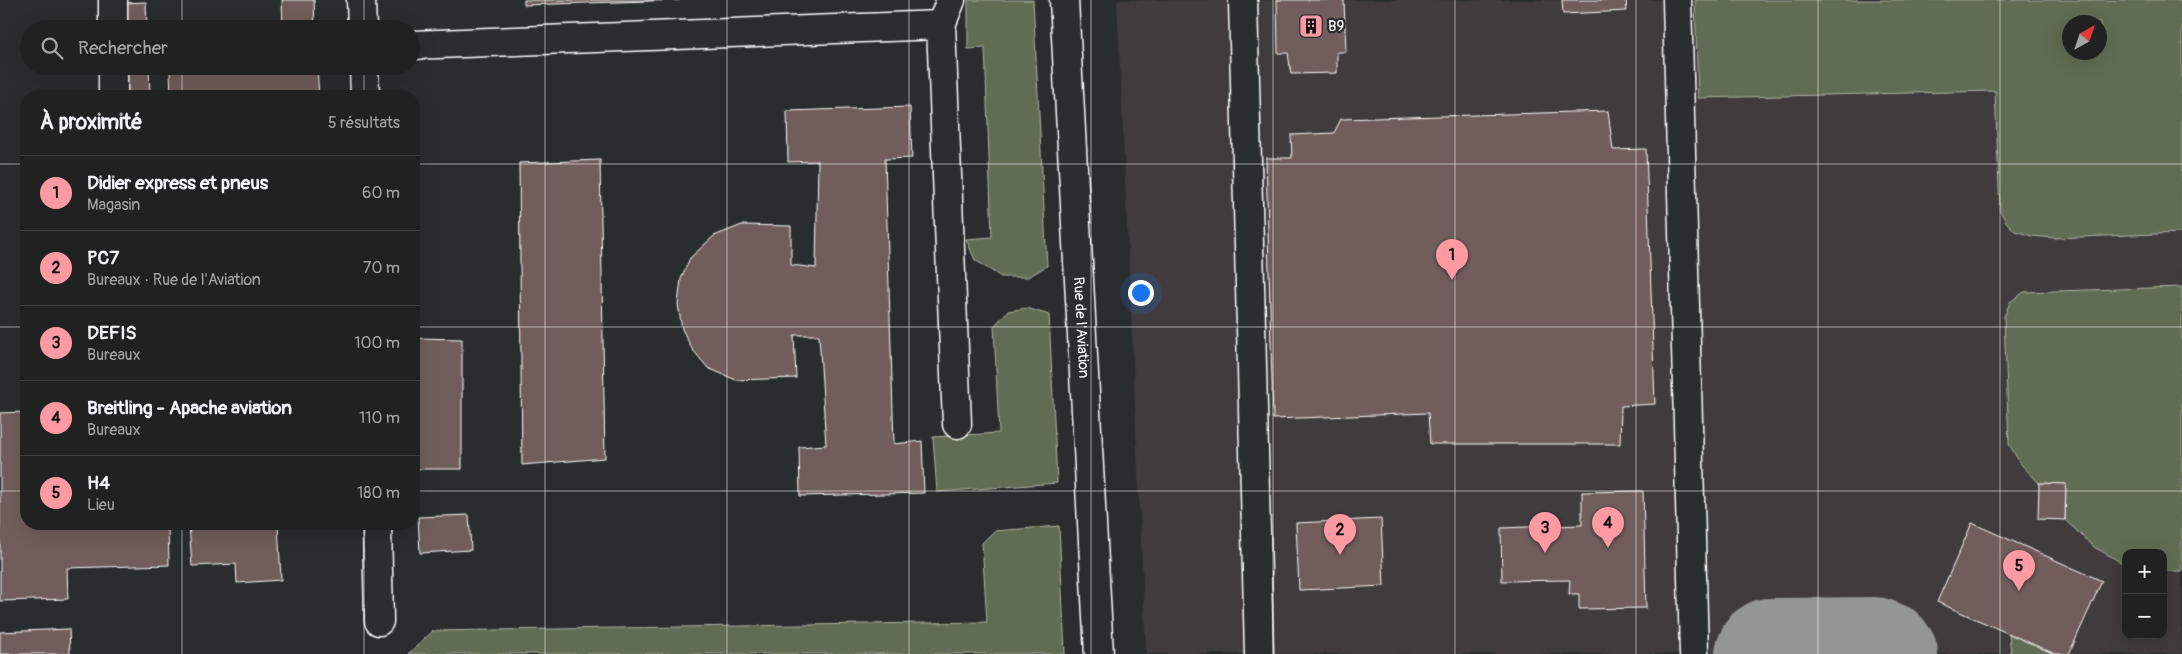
<!DOCTYPE html>
<html lang="fr">
<meta charset="utf-8">
<style>
:root{--surface:#202222;--page:#282a2a;--text:#f1f3f6;--muted:#a2a4a5;--line:#3d3f40;--accent:#ff9aa2}
body{margin:0;font-family:Pangolin,sans-serif;background:var(--page);color:var(--text)}
.controls{position:absolute;right:15px;bottom:15px;display:grid;overflow:hidden;border-radius:10px;box-shadow:0 5px 20px #0002}
.controls button{width:45px;height:45px;display:grid;place-items:center;padding:0;border:0;border-bottom:1px solid var(--line);background:var(--surface);color:var(--text);font:25px sans-serif}
.compass{position:absolute;left:2062px;top:15px;width:45px;height:45px;border-radius:50%;background:var(--surface);box-shadow:0 5px 20px #0002;rotate:40deg}
.you{position:absolute;left:1140px;top:292px;width:18px;height:18px;margin:-12px;border:4px solid #fff;border-radius:50%;background:#1a73e8;box-shadow:0 0 0 8px #1a73e833}
.badge{display:grid;place-items:center;width:32px;height:32px;border-radius:50%;background:var(--accent);color:#111;font-size:16px;font-weight:700}
.pin{position:absolute;translate:-50% -41px;filter:drop-shadow(0 1px 2px #0008)}
.pin::after{content:'';position:absolute;top:26px;width:18px;height:15px;background:inherit;clip-path:polygon(0 0,100% 0,50% 100%)}
.list{margin:0;padding:0;list-style:none}
h2{display:flex;justify-content:space-between;align-items:center;height:65px;margin:0;padding:0 20px;font-size:21px}
h2 small{font-size:16px;font-weight:400;color:var(--muted)}
.list li{display:grid;grid-template-columns:32px 1fr auto;gap:15px;align-items:center;box-sizing:border-box;height:75px;padding:0 20px;border-top:1px solid var(--line)}
.list b{display:block;font-size:19px;white-space:nowrap}
.list p{margin:0;font-size:16px;white-space:nowrap;color:var(--muted)}
.list em{font-size:16px;font-style:normal;color:var(--muted)}
.icon{flex:none;width:28px;height:28px;fill:none;stroke:currentColor;stroke-width:2;stroke-linecap:round;stroke-linejoin:round}
.map{position:relative;flex:none;width:2182px;height:654px;overflow:hidden}
.search{position:absolute;background:var(--surface);box-shadow:0 5px 20px #0002;left:20px;top:20px;width:400px;height:55px;display:flex;align-items:center;gap:12px;box-sizing:border-box;padding:0 18px;border-radius:28px;color:var(--muted);font-size:19px}
.panel{position:absolute;background:var(--surface);box-shadow:0 5px 20px #0002;left:20px;top:90px;width:400px;height:440px;border-radius:20px}
.map>svg:first-child{display:block}
.built{fill:#3f3b3c;fill-rule:evenodd}
.green{fill:#616c52;stroke:#b0b6a8;fill-rule:evenodd}
.lines{fill:none;stroke-linecap:round;stroke-linejoin:round}
.taxiway{stroke:#949696;stroke-width:90}
.building{fill:#705d5c;stroke:#fff}
.minor-casing{stroke:#fff;stroke-width:31}
.minor{stroke:#2a2d2e;stroke-width:28}
.grid{fill:none;stroke:#fff;stroke-width:1;stroke-opacity:0.55}
.labels{text-anchor:middle;dominant-baseline:central;stroke-width:4.5;stroke-linejoin:round;paint-order:stroke}
.poi-label{font-size:15px;fill:#fff;stroke:#2a2d2e;text-anchor:start}
.street-label{font-size:15px;fill:#fff;stroke:#2a2d2e}
</style>
<div class="map">
<svg width="2182" height="654" viewBox="0 0 2182 654">
<rect width="100%" height="100%" fill="#2a2d2e"/>
<filter id="ink" filterUnits="userSpaceOnUse"><feTurbulence type="fractalNoise" baseFrequency=".02" numOctaves="2"/><feDisplacementMap in="SourceGraphic" scale="10" xChannelSelector="R" yChannelSelector="G"/><feConvolveMatrix kernelMatrix="1 2 1 2 8 2 1 2 1" color-interpolation-filters="sRGB"/></filter>
<g filter="url(#ink)">
<path class="built" d="M1117 0H2182V654H1146ZM2070 22H2100V52H2070ZM2126 553H2163V635H2126Z"/>
<g class="green">
<polygon points="968,0 1033,0 1047,266 1028,277 1001,277 975,260 966,239 992,237 985,48 968,49"/>
<path d="M1695 0H2182V233L2054 238 2032 236 2015 231 2007 223 2000 211 1995 91 1698 98ZM2100 22V52H2070V22Z"/>
<polygon points="2182,287 2182,571 2163,571 2163,553 2126,553 2126,565 2094,547 2065,520 2066,484 2039,483 2020,463 2009,444 2004,317 2010,302 2024,292"/>
<polygon points="1027,308 1049,315 1057,483 937,492 933,437 999,433 994,326 1008,311"/>
<polygon points="1059,526 1065,654 408,654 433,631 987,622 982,543 994,531"/>
<polygon points="2009,634 2055,654 2011,654"/>
</g>
<g class="lines">
<polyline class="taxiway" points="1760,654 1763,647 1769,643 1875,642 1888,647 1893,654"/>
</g>
<g class="building">
<polygon points="282,0 314,0 315,29 283,29"/>
<polygon points="524,0 680,0 524,5"/>
<polygon points="1277,0 1344,0 1346,52 1337,52 1337,73 1291,74 1288,53 1278,53"/>
<polygon points="1562,0 1626,0 1627,11 1563,14"/>
<polygon points="146,2 147,29 124,29 123,3"/>
<polygon points="126,66 149,66 150,96 127,96"/>
<polygon points="273,66 317,66 319,96 171,96 170,71"/>
<polygon points="910,107 912,158 885,159 894,444 922,441 924,493 800,496 799,447 826,445 819,335 794,335 796,378 736,380 708,368 692,349 682,329 678,304 681,279 690,258 714,236 742,225 791,226 791,265 816,268 818,161 788,162 787,111"/>
<polygon points="1608,111 1613,150 1646,149 1655,404 1621,406 1620,444 1430,444 1428,413 1273,419 1266,158 1292,158 1291,135 1334,133 1341,119"/>
<polygon points="600,160 605,458 522,465 519,163"/>
<polygon points="414,338 462,339 462,469 414,469"/>
<polygon points="26,412 26,524 168,524 169,565 67,568 68,599 0,601 0,413"/>
<polygon points="2039,483 2066,484 2065,520 2038,519"/>
<polygon points="1643,491 1646,608 1579,609 1579,594 1569,594 1570,580 1502,581 1501,528 1582,525 1582,492"/>
<polygon points="469,515 471,550 420,553 418,517"/>
<polygon points="1381,519 1384,586 1299,590 1296,523"/>
<polygon points="1972,523 2102,581 2069,654 2055,654 1937,602"/>
<polygon points="189,524 278,524 281,580 237,583 236,564 192,566"/>
<polygon points="69,629 70,654 0,654 0,632"/>
</g>
<g class="lines">
<g class="minor-casing">
<g id="minor">
<polyline points="361,0 362,29"/>
<polyline points="951,0 941,25 957,424"/>
<path id="s1" d="M1064 0 1099 654"/>
<polyline points="1243,0 1259,654"/>
<polyline points="1677,0 1694,654"/>
<polyline points="113,29 113,0"/>
<polyline points="411,45 941,25"/>
<polyline points="364,66 365,96"/>
<polyline points="113,96 113,66"/>
<polyline points="377,524 379,621"/>
</g>
</g>
<use href="#minor" class="minor"/>
</g>
</g>
<path class="grid" d="M182 0V29M364 0V29M545 0V654M727 0V654M909 0V654M1091 0V654M1273 0V654M1455 0V654M1636 0V654M1818 0V654M2000 0V654M182 66V96M364 66V96M0 164H26M414 164H2182M0 327H26M414 327H2182M0 491H26M414 491H2182M182 524V654M364 524V654"/>
<defs>
<g id="building-square" transform="scale(1.25)"><rect x="-9" y="-9" width="18" height="18" rx="4" fill="#ff9aa2" stroke="#2a2d2e"/><path d="M-4-6H4V6H1V3H-1V6H-4ZM-2.5-4.3h1.7v1.8h-1.7ZM.8-4.3h1.7v1.8H.8ZM-2.5-1h1.7V.8h-1.7ZM.8-1h1.7V.8H.8Z" fill="#111"/></g>
</defs>
<g fill-rule="evenodd">
<use href="#building-square" x="1311" y="26"/>
</g>
<g class="labels">
<g class="poi-label">
<text x="1328" y="26">B9</text>
</g>
<g class="street-label">
<text stroke="none"><textPath href="#s1" startOffset="328">Rue de l'Aviation</textPath></text>
</g>
</g>
</svg>
<div class="controls">
<button>+</button>
<button>−</button>
</div>
<svg class="compass" viewBox="-18 -18 36 36"><path d="M0-13l5 13h-10z" fill="#e53935"/><path d="M0 13l5-13h-10z" fill="#a2a4a5"/></svg>
<div class="you"></div>
<div class="pin badge" style="left:1452px;top:280px">1</div>
<div class="pin badge" style="left:1340px;top:555px">2</div>
<div class="pin badge" style="left:1545px;top:553px">3</div>
<div class="pin badge" style="left:1608px;top:548px">4</div>
<div class="pin badge" style="left:2019px;top:591px">5</div>
<div class="search"><svg class="icon" aria-label="search" viewBox="0 0 24 24"><circle cx="10" cy="10" r="6"/><path d="M15 15l6 6"/></svg>Rechercher</div>
<section class="panel">
<h2>À proximité<small>5 résultats</small></h2>
<ul class="list">
<li><span class="badge">1</span><div><b>Didier express et pneus</b><p>Magasin</p></div><em>60 m</em></li>
<li><span class="badge">2</span><div><b>PC7</b><p>Bureaux · Rue de l'Aviation</p></div><em>70 m</em></li>
<li><span class="badge">3</span><div><b>DEFIS</b><p>Bureaux</p></div><em>100 m</em></li>
<li><span class="badge">4</span><div><b>Breitling - Apache aviation</b><p>Bureaux</p></div><em>110 m</em></li>
<li><span class="badge">5</span><div><b>H4</b><p>Lieu</p></div><em>180 m</em></li>
</ul>
</section>
</div>
